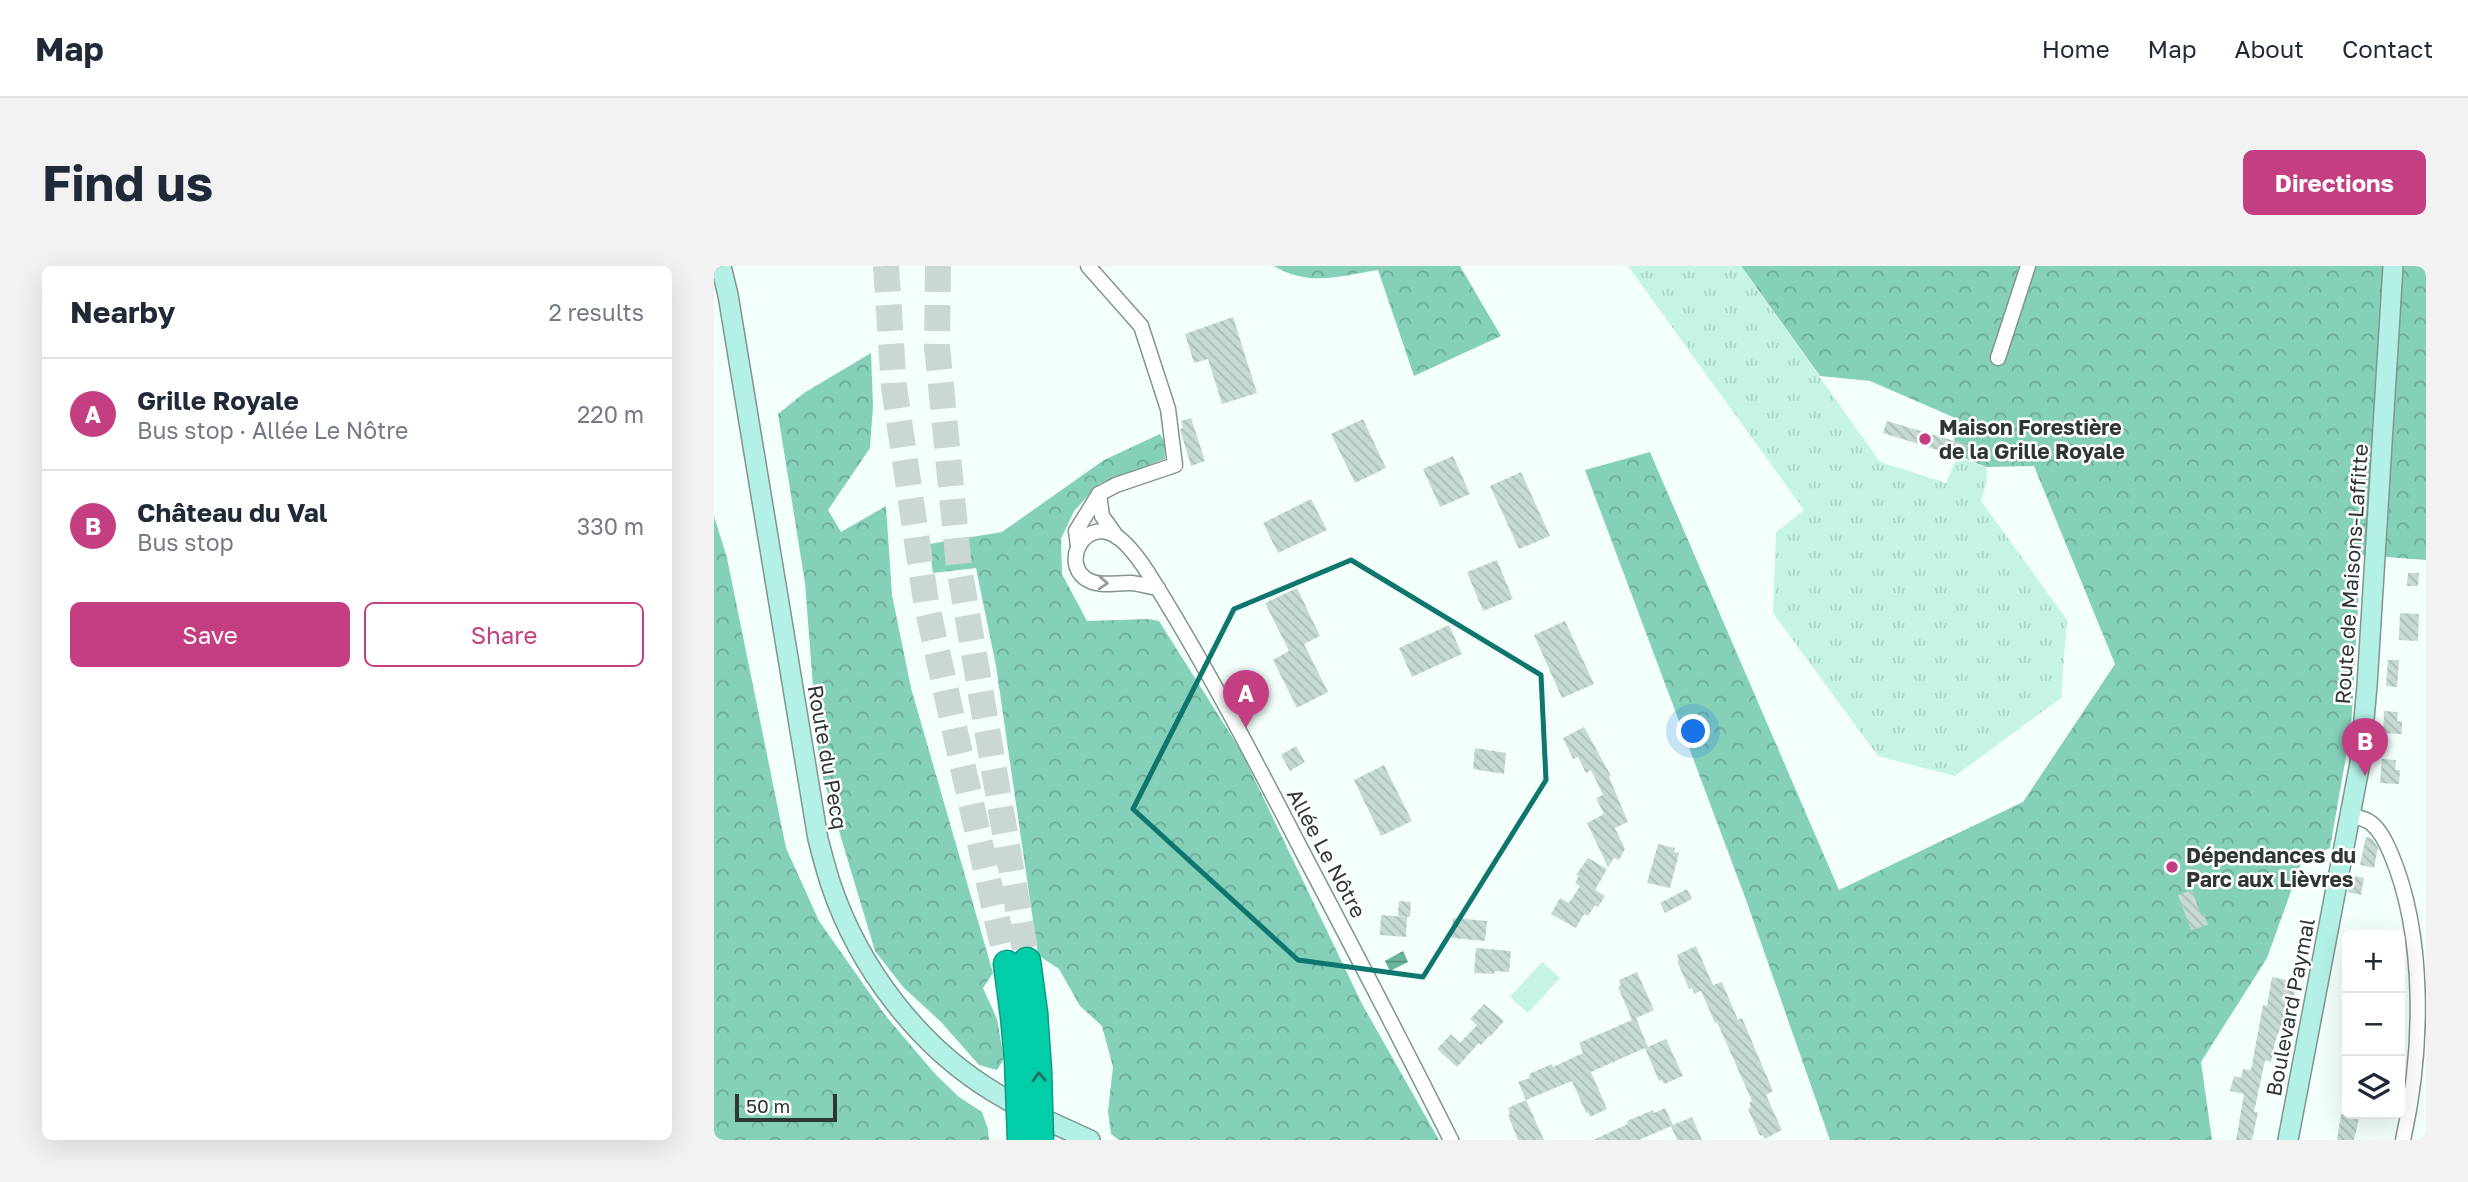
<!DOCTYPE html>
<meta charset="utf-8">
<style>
:root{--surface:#fff;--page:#f2f2f3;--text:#1f2937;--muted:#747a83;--line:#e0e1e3;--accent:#c43f82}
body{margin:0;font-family:"Golos Text",sans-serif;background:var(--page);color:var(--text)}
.controls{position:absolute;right:21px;bottom:21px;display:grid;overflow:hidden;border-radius:10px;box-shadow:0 7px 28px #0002}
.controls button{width:63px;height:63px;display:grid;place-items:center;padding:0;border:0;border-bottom:2px solid var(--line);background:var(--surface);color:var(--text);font:35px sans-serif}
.scale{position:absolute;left:21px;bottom:18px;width:102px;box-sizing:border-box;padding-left:7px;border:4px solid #2f3734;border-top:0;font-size:19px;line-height:24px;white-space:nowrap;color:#2f3734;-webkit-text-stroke:5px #fff;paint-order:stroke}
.you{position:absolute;left:980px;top:466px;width:24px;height:24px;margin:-18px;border:5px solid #fff;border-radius:50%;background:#1a73e8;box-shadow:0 0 0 10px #1a73e833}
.badge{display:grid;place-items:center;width:46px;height:46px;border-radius:50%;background:var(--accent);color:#fff;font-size:23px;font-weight:700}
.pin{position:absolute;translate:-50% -58px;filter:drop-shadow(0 2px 4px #0008)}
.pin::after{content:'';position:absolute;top:37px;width:24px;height:21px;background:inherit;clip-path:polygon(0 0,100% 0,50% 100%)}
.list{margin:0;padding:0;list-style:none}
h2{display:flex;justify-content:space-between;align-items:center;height:91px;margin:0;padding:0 28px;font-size:30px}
h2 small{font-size:23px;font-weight:400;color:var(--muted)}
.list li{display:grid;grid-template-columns:46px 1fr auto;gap:21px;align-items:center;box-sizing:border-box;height:112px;padding:0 28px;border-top:2px solid var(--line)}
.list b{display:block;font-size:26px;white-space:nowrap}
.list p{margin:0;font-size:23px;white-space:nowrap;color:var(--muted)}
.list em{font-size:23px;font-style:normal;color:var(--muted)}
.actions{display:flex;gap:14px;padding:21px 28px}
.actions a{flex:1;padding:16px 0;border:2px solid var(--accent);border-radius:10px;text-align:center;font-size:24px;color:var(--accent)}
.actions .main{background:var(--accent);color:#fff}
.icon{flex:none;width:38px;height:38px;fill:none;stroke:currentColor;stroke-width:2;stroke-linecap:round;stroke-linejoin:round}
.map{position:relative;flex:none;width:1712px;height:874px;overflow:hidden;border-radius:10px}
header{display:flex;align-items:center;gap:42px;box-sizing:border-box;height:98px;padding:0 35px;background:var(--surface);border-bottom:2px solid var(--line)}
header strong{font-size:33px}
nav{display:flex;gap:38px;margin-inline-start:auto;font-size:24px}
.intro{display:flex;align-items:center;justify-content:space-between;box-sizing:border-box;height:168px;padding:0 42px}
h1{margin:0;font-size:49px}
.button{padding:18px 32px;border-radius:10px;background:var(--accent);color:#fff;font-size:24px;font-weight:700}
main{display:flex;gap:42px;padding:0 42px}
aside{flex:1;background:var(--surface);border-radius:10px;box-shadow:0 7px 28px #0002}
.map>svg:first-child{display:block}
.forest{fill:url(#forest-crowns)}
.park{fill:url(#park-tufts)}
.pitch{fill:#c5f4e5}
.water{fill:url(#water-rules)}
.building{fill:url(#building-back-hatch)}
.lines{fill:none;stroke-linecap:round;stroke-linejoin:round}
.highway-tunnel{stroke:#cbd7d3;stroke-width:26;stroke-dasharray:26 13;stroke-linecap:butt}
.street-casing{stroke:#82958f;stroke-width:17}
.secondary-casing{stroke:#82958f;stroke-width:22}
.highway-casing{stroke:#11997f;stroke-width:29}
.street{stroke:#fff;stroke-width:14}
.secondary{stroke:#b3f0e5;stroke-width:19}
.highway{stroke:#01cea8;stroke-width:26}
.highway-bridge-casing{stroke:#11997f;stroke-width:29;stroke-linecap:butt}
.highway-bridge{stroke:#01cea8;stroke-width:26}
.oneway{stroke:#979b9a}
.oneway2{stroke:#1d7362}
.marked{fill:none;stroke:#0f766e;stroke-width:5;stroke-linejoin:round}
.poi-dot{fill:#c43f82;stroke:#fff;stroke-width:2.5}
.labels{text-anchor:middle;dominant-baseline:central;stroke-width:5;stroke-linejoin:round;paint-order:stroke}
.poi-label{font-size:21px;font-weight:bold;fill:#2f3734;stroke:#fff;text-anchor:start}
.street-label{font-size:21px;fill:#2f3734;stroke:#fff}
</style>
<header>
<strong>Map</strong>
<nav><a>Home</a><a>Map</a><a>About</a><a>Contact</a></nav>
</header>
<div class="intro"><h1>Find us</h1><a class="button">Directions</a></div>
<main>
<aside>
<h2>Nearby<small>2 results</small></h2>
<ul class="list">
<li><span class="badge">A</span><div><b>Grille Royale</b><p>Bus stop · Allée Le Nôtre</p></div><em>220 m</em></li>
<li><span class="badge">B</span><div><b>Château du Val</b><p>Bus stop</p></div><em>330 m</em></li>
</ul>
<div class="actions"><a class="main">Save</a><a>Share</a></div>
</aside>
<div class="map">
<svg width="1712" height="874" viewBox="0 0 1712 874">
<defs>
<pattern id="forest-crowns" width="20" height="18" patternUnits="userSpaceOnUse" patternTransform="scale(1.75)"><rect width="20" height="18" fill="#85d0b9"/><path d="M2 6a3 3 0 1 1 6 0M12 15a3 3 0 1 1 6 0" fill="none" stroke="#6daa97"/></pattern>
<pattern id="park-tufts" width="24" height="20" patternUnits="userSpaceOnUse" patternTransform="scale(1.75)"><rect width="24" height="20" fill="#c5f4e5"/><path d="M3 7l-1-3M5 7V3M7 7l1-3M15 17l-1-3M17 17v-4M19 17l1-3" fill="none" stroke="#aad2c5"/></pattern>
<pattern id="water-rules" width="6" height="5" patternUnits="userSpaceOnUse" patternTransform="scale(1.75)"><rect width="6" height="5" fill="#6ab49f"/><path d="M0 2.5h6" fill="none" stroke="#589382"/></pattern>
<pattern id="building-back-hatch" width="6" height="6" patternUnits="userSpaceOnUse" patternTransform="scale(1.75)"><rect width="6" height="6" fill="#c6dad3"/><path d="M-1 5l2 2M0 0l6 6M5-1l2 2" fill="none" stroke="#aabcb6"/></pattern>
</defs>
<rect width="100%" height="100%" fill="#f2fffb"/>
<g class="forest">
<path d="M560 0H746L787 70 700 110 664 4C625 10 595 21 560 0Z"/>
<polygon points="1027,0 1712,0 1712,294 1633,288 1645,325 1637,462 1616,582 1589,592 1553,692 1487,796 1498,874 1116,874 1031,631 871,204 936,186 1125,624 1309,536 1401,398 1320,200 1272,201 1241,188 1239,151 1156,115 1106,110"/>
<polygon points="157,87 159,140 156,182 114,244 127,266 172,240 178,329 197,422 279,707 269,722 283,753 290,793 283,804 265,799 227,756 189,721 161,685 105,498 91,317 64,148 90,127"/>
<polygon points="446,168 450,175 451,193 385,218 360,245 347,273 348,308 373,355 434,353 445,355 527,485 648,738 725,874 405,874 397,868 394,845 399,801 388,760 366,740 345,703 324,689 282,400 262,302 219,307 215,278 288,266 390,194"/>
<polygon points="0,250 13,292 72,582 105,655 171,749 222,809 245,831 268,846 274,863 275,874 0,874"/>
</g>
<polygon class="park" points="914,0 1027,0 1166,196 1232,217 1243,191 1272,201 1273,215 1267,235 1353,354 1347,432 1241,510 1164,490 1059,347 1062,266 1090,244"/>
<polygon class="pitch" points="828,696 846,712 814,747 796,731"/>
<polygon class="water" points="689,685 694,696 676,705 671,695"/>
<g class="building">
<polygon points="519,51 543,127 508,138 494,93 480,97 471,68"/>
<polygon points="477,152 491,195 477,200 466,163 469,162 467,155"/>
<polygon points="649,153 672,202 641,217 617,168"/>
<polygon points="1173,155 1254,179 1249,192 1169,167"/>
<polygon points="739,190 756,228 726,241 709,203"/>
<polygon points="807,206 836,270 805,283 776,220"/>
<polygon points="597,233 613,264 564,287 549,257"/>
<polygon points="783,294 799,333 769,345 753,306"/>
<polygon points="1694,307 1705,307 1704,320 1693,320"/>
<polygon points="583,322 606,370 590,378 614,426 583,442 559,394 575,385 551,337"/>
<polygon points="1686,347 1705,348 1704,375 1685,374"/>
<polygon points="851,355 880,418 848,432 820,369"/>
<polygon points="735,359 748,388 698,411 685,382"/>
<polygon points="1674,394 1685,394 1683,421 1672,420"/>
<polygon points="1670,445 1684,446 1683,455 1688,456 1688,468 1669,467"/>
<polygon points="870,461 897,510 895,511 914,556 901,562 911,583 905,594 900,592 894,601 873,557 890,548 882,532 889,529 877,504 872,507 864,491 859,493 849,472"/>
<polygon points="582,480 591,496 576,505 567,489"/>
<polygon points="761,482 792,487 790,508 759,503"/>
<polygon points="1668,493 1682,494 1681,504 1686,504 1685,518 1666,517"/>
<polygon points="670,499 698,555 667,570 640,514"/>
<polygon points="1652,571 1659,573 1664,582 1660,602 1646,599"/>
<polygon points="944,578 961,582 960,586 965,587 956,622 933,617"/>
<polygon points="874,592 893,603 881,624 891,630 884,641 881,639 874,650 870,648 862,662 837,648 846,632 855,637 866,620 861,617 865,610 862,609"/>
<polygon points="1637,609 1650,612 1647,629 1634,626"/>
<polygon points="973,623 978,633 951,647 946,637"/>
<polygon points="1478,624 1487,649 1490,648 1494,659 1477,664 1464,629"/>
<polygon points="685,635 697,636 696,651 684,650"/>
<polygon points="667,649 693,651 692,671 666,669"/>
<polygon points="739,652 773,655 771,675 737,672"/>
<polygon points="982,680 999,719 1008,716 1024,754 1028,752 1059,825 1052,829 1068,864 1051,873 1049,869 1046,870 1034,843 1037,841 1035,837 1038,835 1003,756 1001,757 987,725 980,728 978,722 975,723 963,695 965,694 963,689"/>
<polygon points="762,682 797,685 795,706 781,705 780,708 760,707"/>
<polygon points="923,706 940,744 922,752 934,781 952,773 969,810 950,818 948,814 945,815 931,782 877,806 893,843 876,851 874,846 872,847 858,815 812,834 804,816 816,812 815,808 838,798 839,801 869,787 865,777 918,754 904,721 907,719 905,714"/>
<polygon points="1558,711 1583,716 1574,758 1568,757 1561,776 1557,796 1551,794 1540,846 1544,846 1538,874 1522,874 1530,828 1516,825 1520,810 1527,812 1529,803 1537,804 1549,739 1553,740"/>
<polygon points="770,738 790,755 776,771 775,770 767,779 765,777 743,801 723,783 737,768 746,777 763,759 756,753"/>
<polygon points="812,834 830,874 804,874 794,849 796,848 794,842"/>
<polygon points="951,842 959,859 978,851 988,874 963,874 957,860 925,874 879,874 914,858 913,855 939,844 940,847"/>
<polygon points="1627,848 1646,848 1640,874 1623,874"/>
</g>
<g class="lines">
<g class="highway-tunnel">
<polyline points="172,0 180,121 212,336 293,698"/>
<polyline points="224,0 223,80 245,301 313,695"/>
</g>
<g class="street-casing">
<g id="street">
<polyline points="1284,92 1314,0"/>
<polyline points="385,228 388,250 403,271"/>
<polyline points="364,280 362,265 385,228 402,219 461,199 454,143 427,60 374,0"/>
<path d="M444 322C436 321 427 318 418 317 405 316 389 321 376 315 347 302 366 256 396 267 413 273 432 303 441 318 495 405 542 496 589 587 639 682 689 778 737 874"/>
<path d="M1637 550C1643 551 1652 553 1657 557 1667 565 1672 577 1677 588 1712 671 1709 786 1689 874"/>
</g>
</g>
<g class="secondary-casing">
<g id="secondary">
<path d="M7 0 14 29 104 573C108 588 112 604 117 619 145 702 205 781 280 826 310 845 343 859 376 874"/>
<polyline points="1574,874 1646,497 1653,420 1679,0"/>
</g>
</g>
<g class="highway-casing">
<g id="highway">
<polyline points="313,695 320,747"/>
<polyline points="293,698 300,750"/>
</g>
</g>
<use href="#street" class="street"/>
<use href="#secondary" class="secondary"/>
<use href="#highway" class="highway"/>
<g class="highway-bridge-casing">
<g id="highway-bridge">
<polyline points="320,747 324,804 326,874"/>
<polyline points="300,750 304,794 307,874"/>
</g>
</g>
<use href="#highway-bridge" class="highway-bridge"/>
</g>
<defs><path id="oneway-chevron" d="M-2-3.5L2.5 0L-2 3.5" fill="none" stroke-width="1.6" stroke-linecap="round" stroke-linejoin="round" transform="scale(1.75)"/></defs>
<use class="oneway" href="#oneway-chevron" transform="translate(389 317) rotate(4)"/>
<use class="oneway2" href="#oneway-chevron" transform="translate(325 811) rotate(-93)"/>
<path class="marked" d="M637 294 827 409 832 514 709 711 584 694 419 543 520 343Z"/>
<g class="poi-dot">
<circle cx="1211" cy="173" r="7"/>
<circle cx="1458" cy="601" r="7"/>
</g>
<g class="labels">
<g class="poi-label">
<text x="1225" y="161">Maison Forestière<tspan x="1225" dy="24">de la Grille Royale</tspan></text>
<text x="1472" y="589">Dépendances du<tspan x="1472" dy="24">Parc aux Lièvres</tspan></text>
</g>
<g class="street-label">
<text transform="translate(1637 308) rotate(-86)">Route de Maisons-Laffitte</text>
<text transform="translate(114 491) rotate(80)">Route du Pecq</text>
<text transform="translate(613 587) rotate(62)">Allée Le Nôtre</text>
<text transform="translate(1576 741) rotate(-79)">Boulevard Paymal</text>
</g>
</g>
</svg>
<div class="controls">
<button>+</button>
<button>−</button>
<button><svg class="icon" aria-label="layers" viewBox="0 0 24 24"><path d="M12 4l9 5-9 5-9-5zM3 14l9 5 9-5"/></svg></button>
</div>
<div class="scale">50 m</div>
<div class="you"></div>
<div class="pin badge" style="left:532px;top:462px">A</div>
<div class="pin badge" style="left:1651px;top:510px">B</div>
</div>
</main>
